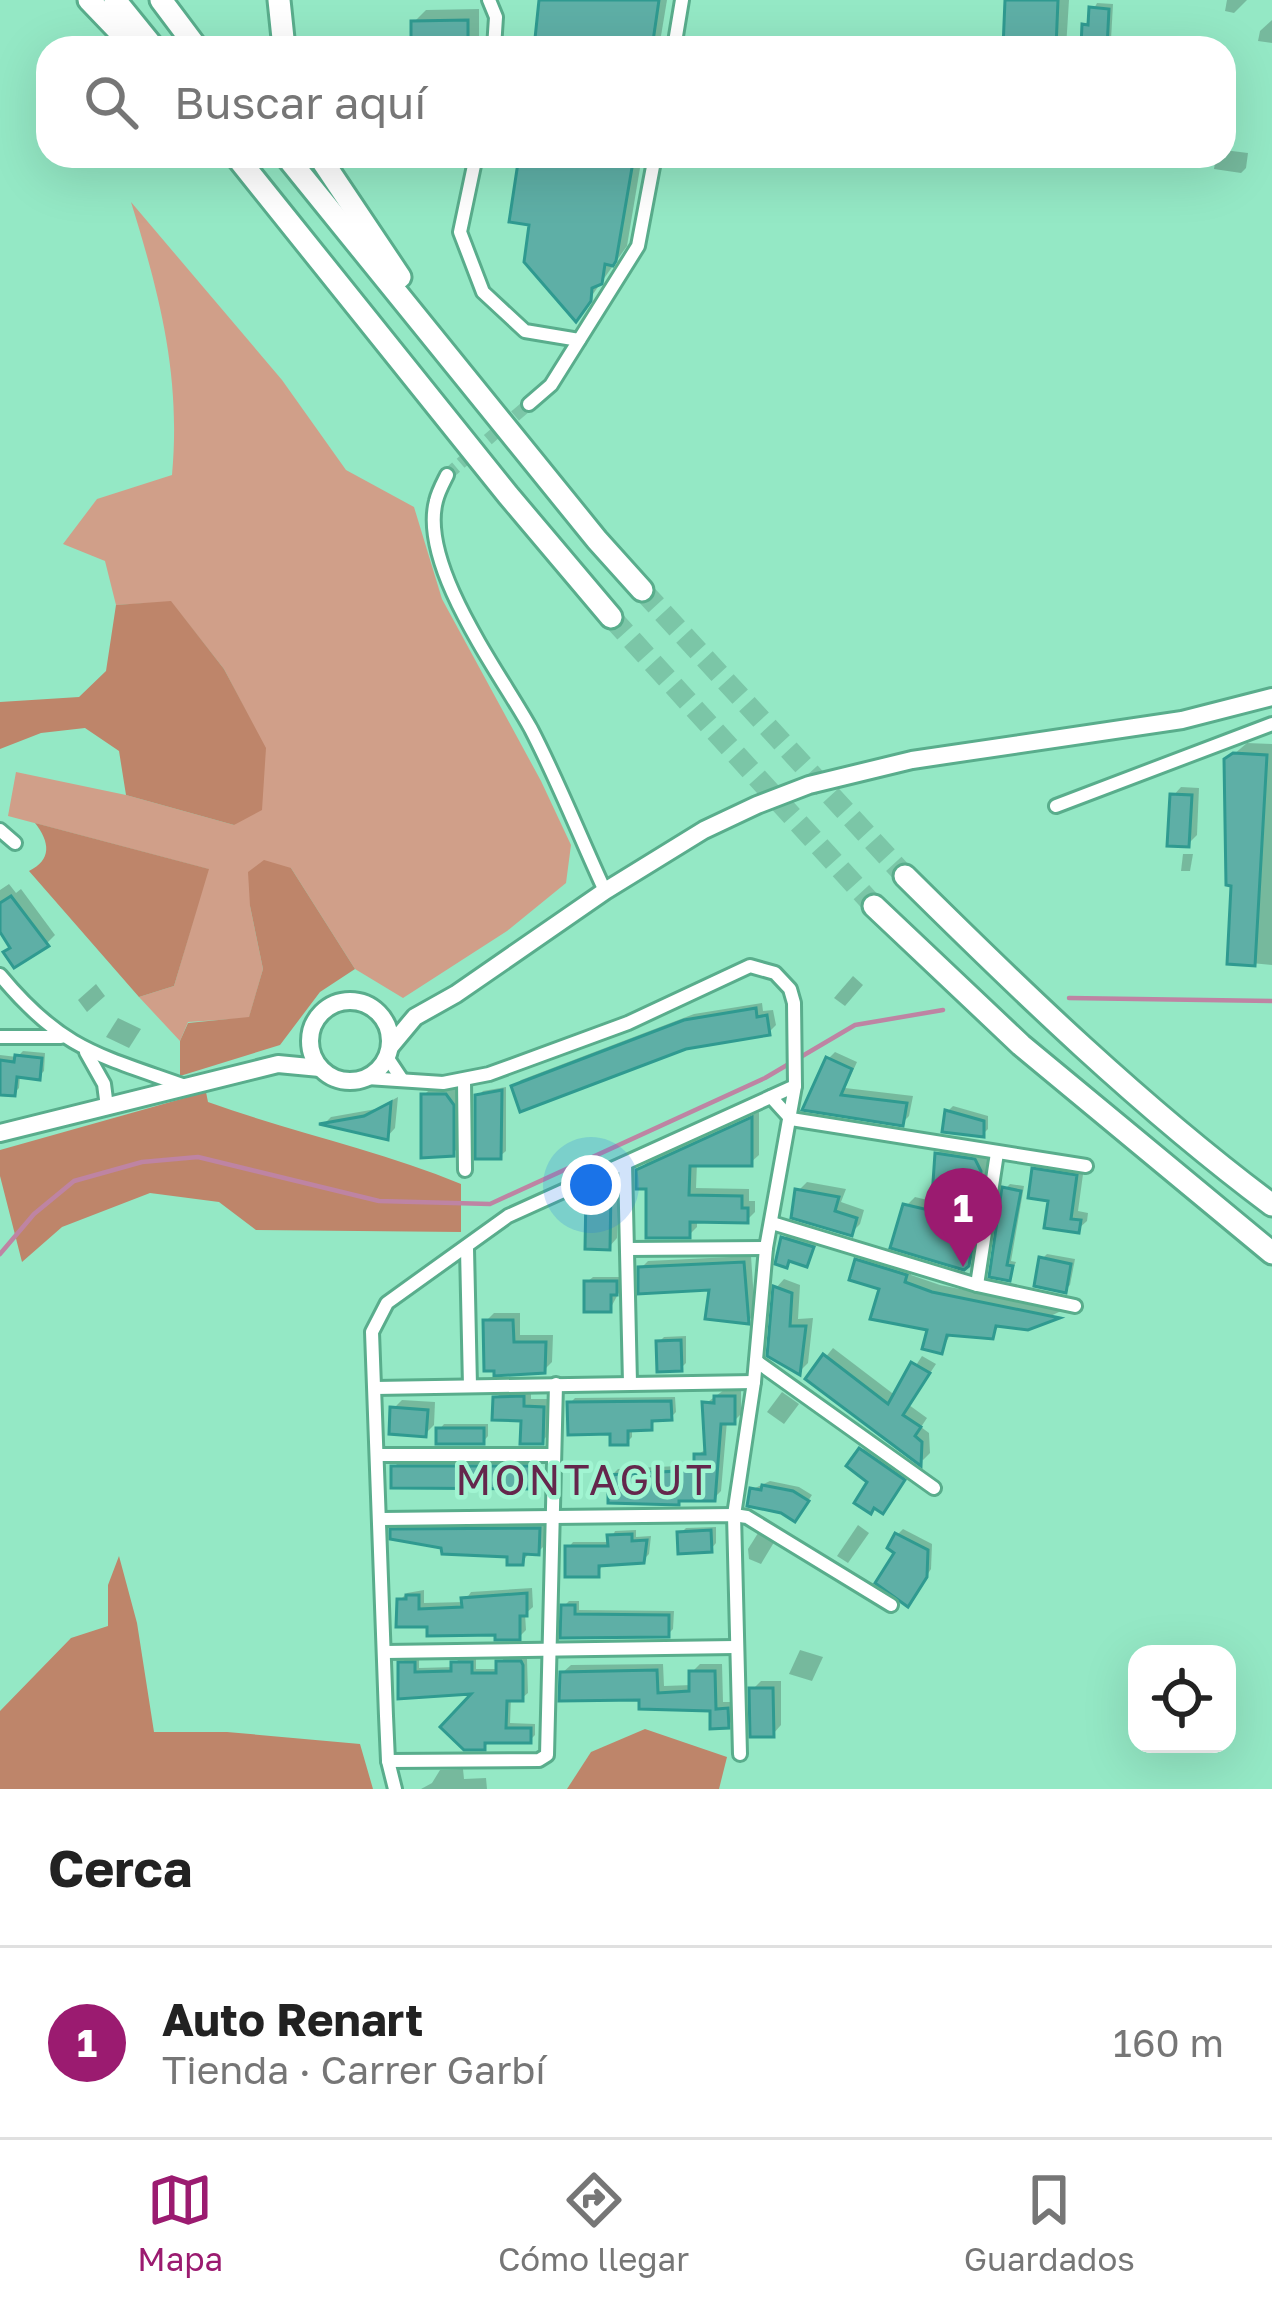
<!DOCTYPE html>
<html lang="es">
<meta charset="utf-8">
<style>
:root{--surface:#fff;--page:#f6f6f6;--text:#222;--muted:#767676;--line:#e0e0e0;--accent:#9b1b70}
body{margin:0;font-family:"Golos Text",sans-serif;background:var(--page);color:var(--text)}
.controls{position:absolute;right:36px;bottom:36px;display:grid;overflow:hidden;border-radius:24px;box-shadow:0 12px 48px #0002}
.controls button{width:108px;height:108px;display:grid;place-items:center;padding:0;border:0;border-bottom:3px solid var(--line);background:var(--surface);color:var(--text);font:60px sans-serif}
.you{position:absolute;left:591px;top:1185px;width:42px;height:42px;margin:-30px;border:9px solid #fff;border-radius:50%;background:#1a73e8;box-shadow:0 0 0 18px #1a73e833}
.badge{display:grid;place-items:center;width:78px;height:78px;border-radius:50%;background:var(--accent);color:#fff;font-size:39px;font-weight:700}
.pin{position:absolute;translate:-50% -99px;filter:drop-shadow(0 3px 6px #0008)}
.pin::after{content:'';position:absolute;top:63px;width:42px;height:36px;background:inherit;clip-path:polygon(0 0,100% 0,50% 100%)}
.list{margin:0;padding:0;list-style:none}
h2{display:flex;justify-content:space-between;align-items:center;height:156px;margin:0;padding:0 48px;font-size:51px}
h2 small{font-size:39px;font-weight:400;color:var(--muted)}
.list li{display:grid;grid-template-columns:78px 1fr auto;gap:36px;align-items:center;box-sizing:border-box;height:192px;padding:0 48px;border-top:3px solid var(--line)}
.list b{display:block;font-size:45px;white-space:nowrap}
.list p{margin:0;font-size:39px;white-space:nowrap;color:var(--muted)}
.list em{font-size:39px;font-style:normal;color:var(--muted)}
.icon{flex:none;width:66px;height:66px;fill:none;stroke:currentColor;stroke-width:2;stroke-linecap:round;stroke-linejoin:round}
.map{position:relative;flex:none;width:1272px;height:1789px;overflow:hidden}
.search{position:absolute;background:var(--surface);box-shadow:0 12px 48px #0002;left:36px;right:36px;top:36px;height:132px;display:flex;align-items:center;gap:30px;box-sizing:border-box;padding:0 42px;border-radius:36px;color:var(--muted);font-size:45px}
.sheet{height:348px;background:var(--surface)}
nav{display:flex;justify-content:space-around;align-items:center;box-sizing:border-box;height:168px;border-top:3px solid var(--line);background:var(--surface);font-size:33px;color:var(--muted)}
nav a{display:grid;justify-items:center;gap:6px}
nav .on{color:var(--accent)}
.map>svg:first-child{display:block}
.green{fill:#d09f89}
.forest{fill:#be856a}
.shadow{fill:#0003}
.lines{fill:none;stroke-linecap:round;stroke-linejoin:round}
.stream{stroke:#be84a3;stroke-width:4.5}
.building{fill:#5eafa6;stroke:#2f9a90;stroke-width:3}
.street-tunnel{stroke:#7bc6a7;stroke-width:12;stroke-dasharray:12 6;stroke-linecap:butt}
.highway-tunnel{stroke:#7bc6a7;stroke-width:21;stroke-dasharray:21 10;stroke-linecap:butt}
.street-casing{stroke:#59ad8c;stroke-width:18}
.secondary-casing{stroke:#59ad8c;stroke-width:22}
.highway-casing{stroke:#59ad8c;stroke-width:27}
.street{stroke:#fff;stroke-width:12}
.secondary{stroke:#fff;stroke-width:16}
.highway{stroke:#fff;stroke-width:21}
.labels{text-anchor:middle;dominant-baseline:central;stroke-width:9;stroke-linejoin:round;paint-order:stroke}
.neighbourhood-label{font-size:42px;letter-spacing:3px;fill:#64274c;stroke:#a1f5d2}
</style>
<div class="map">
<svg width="1272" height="1789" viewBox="0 0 1272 1789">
<rect width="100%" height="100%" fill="#94e8c5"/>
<path class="green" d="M131 202 282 380 346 470 414 507 442 599 541 781 571 845 566 883 507 931 403 998 355 969 291 868 250 906 263 969 249 1018 188 1022 180 1041 139 997 174 986 208 869 8 816 16 772 126 795 234 825 265 748 224 669 171 602 116 605 105 561 63 544 97 499 172 475C181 376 160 296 131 202Z"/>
<g class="forest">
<polygon points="171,601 224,669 266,748 262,810 234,825 126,795 119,751 85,728 41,733 0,749 0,702 79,697 106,671 116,605"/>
<path d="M35 823 209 869 174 986 139 997 29 871C52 860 50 842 35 823Z"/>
<polygon points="264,860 291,868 355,969 320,992 280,1045 180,1076 180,1041 188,1023 249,1017 263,969 250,906 248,872"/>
<path d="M206 1092 208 1102C291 1132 379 1150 461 1184V1232L256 1230 219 1202 150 1193 62 1227 22 1262 0 1176V1150Z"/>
<polygon points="119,1556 137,1623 154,1732 227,1732 360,1744 373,1789 0,1789 0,1711 71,1638 108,1626 108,1585"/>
<polygon points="645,1729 727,1757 719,1789 567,1789 591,1752"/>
</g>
<g class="shadow">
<polygon points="542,0 667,0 659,48 537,48"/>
<polygon points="1008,0 1069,0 1066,48 1006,48"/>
<polygon points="1227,0 1247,0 1234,13 1225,11"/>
<polygon points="1097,3 1113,4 1111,40 1105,46 1085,26"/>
<polygon points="479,9 479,48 414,48 414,22 426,10"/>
<polygon points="1272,20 1272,43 1258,41 1260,31"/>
<polygon points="1224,150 1248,153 1246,168 1241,173 1214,169 1216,156 1224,156"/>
<polygon points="522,156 642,156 627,246 576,318 533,223"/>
<polygon points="1247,743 1272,744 1272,965 1230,961 1234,883 1227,760"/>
<polygon points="1181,787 1199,788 1197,835 1188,844 1173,796"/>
<polygon points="1183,854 1193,854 1190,871 1181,871"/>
<polygon points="9,884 16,893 21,889 55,935 47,943 13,946 0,926 0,890"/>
<polygon points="853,976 863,985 845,1006 834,998"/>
<polygon points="96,984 105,996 87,1012 78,1000"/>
<polygon points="762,1003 763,1011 773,1010 776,1025 769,1032 685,1046 514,1087 521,1080 694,1014"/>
<polygon points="118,1018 141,1029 129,1048 106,1037"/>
<polygon points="23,1051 45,1053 44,1071 38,1077 20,1075 19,1088 14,1093 0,1092 0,1055 17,1057"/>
<polygon points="835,1052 857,1062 845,1088 913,1096 909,1116 902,1123 806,1108 828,1059"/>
<polygon points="433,1086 455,1086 461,1096 462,1144 453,1153 424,1095"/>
<polygon points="506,1087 506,1151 500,1156 478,1096 483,1091"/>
<polygon points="398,1097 395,1128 387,1137 325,1123 331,1117 376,1109"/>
<polygon points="953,1106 988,1116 988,1129 983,1134 948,1111"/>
<polygon points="759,1112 759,1155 750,1163 697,1163 696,1188 749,1189 749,1201 755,1201 755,1212 747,1220 697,1219 697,1227 689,1235 639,1171 647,1162"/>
<polygon points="946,1146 984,1151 989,1161 986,1194 977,1203 938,1154"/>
<polygon points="1044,1161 1084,1167 1078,1211 1088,1213 1087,1221 1078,1229 1051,1198 1035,1169"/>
<polygon points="618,1182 617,1238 609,1247 589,1193 598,1184"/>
<polygon points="807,1182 846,1189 841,1202 864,1210 860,1224 851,1233 798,1191"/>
<polygon points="1010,1184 1024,1186 1011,1261 1016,1262 1009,1278 992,1274 1005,1189"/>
<polygon points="915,1197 940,1203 937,1212 981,1228 977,1255 964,1267 906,1206"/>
<polygon points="789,1233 818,1242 806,1264 792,1259 786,1264 784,1238"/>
<polygon points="866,1253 913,1267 911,1275 940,1285 1063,1310 1028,1327 1001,1323 992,1335 952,1332 941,1351 931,1328 858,1261"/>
<polygon points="1047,1254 1075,1259 1070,1285 1065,1290 1042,1259"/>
<polygon points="751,1256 755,1314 748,1321 712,1287 641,1268 648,1261"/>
<polygon points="593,1277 621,1277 622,1287 610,1309 587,1282"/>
<polygon points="784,1279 800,1285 798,1319 813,1318 808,1363 800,1371 776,1288"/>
<polygon points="494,1313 520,1313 520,1335 553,1335 552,1362 544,1370 486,1321"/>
<polygon points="686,1336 686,1363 681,1368 659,1342 664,1337"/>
<polygon points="833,1348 896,1396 922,1356 936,1364 909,1405 927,1418 921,1427 929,1433 930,1453 923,1460 809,1378"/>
<polygon points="505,1389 531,1389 531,1399 551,1399 550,1433 541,1442 524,1418 496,1398"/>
<polygon points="724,1390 741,1390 741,1414 734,1421 727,1421 721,1491 714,1498 611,1476 618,1469 697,1465 697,1455 708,1448 705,1404"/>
<polygon points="782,1392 799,1404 784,1424 767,1412"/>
<polygon points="675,1397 676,1412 671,1417 656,1418 651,1427 632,1428 632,1437 627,1442 570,1403 575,1398"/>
<polygon points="402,1400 435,1402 434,1425 425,1434 393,1409"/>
<polygon points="444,1424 488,1424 488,1436 483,1442 439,1430"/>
<polygon points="867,1445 908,1474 888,1505 871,1481 850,1466"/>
<polygon points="403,1458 539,1458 540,1477 531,1486 394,1467"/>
<polygon points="770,1481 799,1487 812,1495 800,1513 753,1489"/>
<polygon points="546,1521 546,1544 538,1552 530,1552 522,1562 511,1554 444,1545 393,1531 401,1523"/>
<polygon points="858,1525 869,1533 848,1563 837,1556"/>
<polygon points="716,1527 716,1543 711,1549 680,1534 686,1528"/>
<polygon points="903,1529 932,1544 931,1569 912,1598 898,1552 897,1535"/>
<polygon points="636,1530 636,1537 651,1536 649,1554 643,1560 603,1563 598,1574 568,1548 573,1542 610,1542 615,1531"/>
<polygon points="760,1530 776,1539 761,1564 749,1559 748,1549"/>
<polygon points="532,1588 533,1607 525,1614 526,1630 519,1637 429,1624 400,1600 407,1593 424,1590 424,1603 464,1602 471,1592"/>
<polygon points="569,1601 579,1601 579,1610 674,1611 673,1629 668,1634 563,1635 564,1606"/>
<polygon points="800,1650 823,1657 812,1681 789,1674"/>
<polygon points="504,1657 527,1659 528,1693 522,1698 511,1698 510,1723 535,1724 535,1735 530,1740 491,1740 484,1747 479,1691 401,1696 401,1664 406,1658 419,1658 419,1668 454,1667 459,1658 476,1658 476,1669 499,1669"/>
<polygon points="663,1664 664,1686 692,1685 692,1672 700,1664 722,1664 723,1702 735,1702 736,1717 728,1725 713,1708 642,1697 562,1673 571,1665"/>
<polygon points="761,1681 781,1681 781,1725 773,1734 752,1690"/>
<polygon points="463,1769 464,1779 486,1778 487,1789 421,1789 432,1783 440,1770"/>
</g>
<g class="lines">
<g class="stream">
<polyline points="1069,998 1272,1001"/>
<polyline points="0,1254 34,1214 74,1181 142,1162 198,1157 379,1201 490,1204 765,1078 855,1025 943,1010"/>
</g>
</g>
<g class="building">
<polygon points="539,0 659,0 652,48 534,48"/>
<polygon points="1005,0 1058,0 1056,48 1003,48"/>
<polygon points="1089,7 1109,9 1107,48 1081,47 1082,24 1088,25"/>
<polygon points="468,20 468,48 411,48 411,21"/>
<polygon points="519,156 634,156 616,261 613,266 605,264 602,284 592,288 591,301 576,322 524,262 529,225 509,222"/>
<polygon points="1233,753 1267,755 1255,966 1227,964 1231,886 1226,885 1224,759"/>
<polygon points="1170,794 1192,795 1189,847 1167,846"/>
<polygon points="11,896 49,946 14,968 3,952 10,948 0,932 0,903"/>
<polygon points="756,1008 757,1017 767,1015 770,1035 686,1049 520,1112 511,1086 684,1020"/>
<polygon points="15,1055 42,1058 40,1080 17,1077 15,1096 0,1095 0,1060 14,1062"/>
<polygon points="826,1057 852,1069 841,1095 907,1103 903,1126 802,1110"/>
<polygon points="502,1090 501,1159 475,1159 475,1095"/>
<polygon points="421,1094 446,1094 454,1105 454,1156 421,1158"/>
<polygon points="391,1102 388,1140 319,1124 364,1116"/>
<polygon points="945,1110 984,1121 984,1137 942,1132"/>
<polygon points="752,1117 752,1166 690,1166 689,1195 742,1196 742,1208 748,1208 748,1223 690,1222 690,1238 646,1238 646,1189 636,1189 636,1170"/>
<polygon points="935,1153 975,1159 981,1171 978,1206 932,1197"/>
<polygon points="1032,1168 1077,1175 1071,1219 1081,1220 1079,1233 1044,1228 1048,1201 1028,1198"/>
<polygon points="1002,1187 1021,1191 1007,1265 1013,1266 1010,1281 989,1277"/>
<polygon points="594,1189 611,1189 610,1250 585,1249 586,1192"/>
<polygon points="795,1189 839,1197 835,1211 857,1218 852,1236 791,1218"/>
<polygon points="903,1204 933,1211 930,1221 974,1236 969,1266 964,1270 890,1248"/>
<polygon points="781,1237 814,1247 807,1267 789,1261 787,1268 775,1264"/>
<polygon points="1039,1257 1071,1264 1066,1293 1034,1286"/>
<polygon points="855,1259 907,1275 905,1282 932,1292 1060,1318 1028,1330 996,1326 993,1339 947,1335 942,1354 922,1349 927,1330 870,1319 879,1289 849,1280"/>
<polygon points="744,1262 749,1324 705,1319 709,1290 638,1294 638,1267"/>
<polygon points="584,1281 617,1281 617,1295 611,1295 611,1312 584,1312"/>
<polygon points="773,1286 792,1293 790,1326 806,1326 800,1375 767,1356"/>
<polygon points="483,1320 513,1320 514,1342 546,1342 545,1373 494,1376 494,1371 484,1371"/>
<polygon points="681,1340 682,1371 657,1372 656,1341"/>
<polygon points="823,1354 888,1404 911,1362 930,1373 903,1415 921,1427 915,1436 922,1442 921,1466 805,1379"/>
<polygon points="524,1396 524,1406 544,1407 543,1444 520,1444 521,1421 492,1420 493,1397"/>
<polygon points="714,1396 735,1396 735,1424 721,1424 715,1501 679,1501 679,1505 608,1503 608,1475 694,1470 694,1454 705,1454 702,1402 714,1403"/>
<polygon points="671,1401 672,1420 652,1421 652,1430 628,1431 628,1445 610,1445 610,1434 568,1435 567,1402"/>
<polygon points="390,1407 428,1410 426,1437 389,1434"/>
<rect x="436" y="1428" width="48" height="16"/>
<polygon points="859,1448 905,1480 883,1514 874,1508 871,1514 854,1503 867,1482 846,1466"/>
<polygon points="391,1466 532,1466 532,1489 391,1488"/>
<polygon points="762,1485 793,1491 809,1501 795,1522 781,1513 747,1506 750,1488 761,1490"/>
<polygon points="540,1528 539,1555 524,1554 523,1565 507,1565 507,1557 442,1554 441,1548 390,1539 390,1529"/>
<polygon points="711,1530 712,1552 678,1554 677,1532"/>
<polygon points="895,1533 928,1550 927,1577 908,1607 875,1583 894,1553 887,1548"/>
<polygon points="632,1534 632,1541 647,1540 644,1563 599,1566 599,1577 565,1577 565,1546 608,1546 607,1535"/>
<polygon points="527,1593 527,1616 520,1616 520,1640 495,1640 495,1635 427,1636 427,1627 396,1627 397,1599 406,1599 406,1595 419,1595 419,1609 462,1607 461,1598"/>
<polygon points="561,1605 575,1605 575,1614 669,1615 669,1637 560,1638"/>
<polygon points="496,1661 521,1661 523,1665 523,1701 507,1701 506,1728 531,1728 531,1743 485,1743 485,1750 464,1750 440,1727 471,1694 398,1699 398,1662 415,1662 415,1672 451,1671 451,1662 472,1662 472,1673 496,1673"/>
<polygon points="657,1670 658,1693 689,1691 689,1671 715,1671 716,1709 728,1708 729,1728 710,1729 710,1711 639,1709 639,1700 559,1701 560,1672"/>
<polygon points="749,1688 773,1688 774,1737 750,1737"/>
</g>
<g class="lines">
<polyline class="street-tunnel" points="447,475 529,404"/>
<g class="highway-tunnel">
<polyline points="642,590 905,876"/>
<polyline points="611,617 874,906"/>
</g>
<g class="street-casing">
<g id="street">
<polyline points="489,0 496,17 494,48"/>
<polyline points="674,48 682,0"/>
<polyline points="476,156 460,232 483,292 525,331 579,340"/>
<polyline points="529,404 551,385 638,246 655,156"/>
<path d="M447 475C443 483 438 492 436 501 419 566 500 673 531 729 558 781 580 837 605 891"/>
<polyline points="1056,806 1272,724"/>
<polyline points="0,830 15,843"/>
<path d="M0 975C61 1049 98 1055 185 1086"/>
<polyline points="0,1037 61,1037"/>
<polyline points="86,1052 104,1084 107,1107"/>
<polyline points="387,1057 401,1078"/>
<polyline points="367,1078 443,1083 489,1074 628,1023 750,966 775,973 790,989 794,1003 795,1086 766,1248 754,1382 734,1515 740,1754"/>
<polyline points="464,1081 465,1170"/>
<polyline points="771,1097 791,1119 1086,1166"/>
<polyline points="625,1164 630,1383"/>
<polyline points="772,1223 977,1285 1075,1306"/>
<polyline points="467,1249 470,1386"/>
<polyline points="627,1249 766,1248"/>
<polyline points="977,1285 997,1153"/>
<polyline points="756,1361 934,1488"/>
<polyline points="375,1388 754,1382"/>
<polyline points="379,1455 554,1455"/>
<polyline points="382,1519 734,1515 747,1517 891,1605"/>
<polyline points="385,1652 735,1647"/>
<polyline points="388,1761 539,1760 547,1755 556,1384"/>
<polyline points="395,1789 388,1761 386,1716 372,1332 387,1303 508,1216 795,1086"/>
</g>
</g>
<g class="secondary-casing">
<g id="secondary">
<circle cx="350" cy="1041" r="40"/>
<polyline points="390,1047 415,1017 456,994 605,891 704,830 757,805 809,785 912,760 1182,720 1272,697"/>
<polyline points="0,1133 278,1064 320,1068"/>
</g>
</g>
<g class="highway-casing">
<g id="highway">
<polyline points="89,0 135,48"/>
<polyline points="115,0 154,48"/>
<polyline points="161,0 197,48"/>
<polyline points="279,0 284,48"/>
<polyline points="236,156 508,495 611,617"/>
<polyline points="286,156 597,540 642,590"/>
<polyline points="319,156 400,277"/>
<path d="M905 876C1021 991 1141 1107 1272 1205"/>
<polyline points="874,906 1021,1045 1272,1253"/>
</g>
</g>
<use href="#street" class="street"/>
<use href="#secondary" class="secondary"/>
<use href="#highway" class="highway"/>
</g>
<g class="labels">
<g class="neighbourhood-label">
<text x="585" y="1479">MONTAGUT</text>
</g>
</g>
</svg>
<div class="controls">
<button><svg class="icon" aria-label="locate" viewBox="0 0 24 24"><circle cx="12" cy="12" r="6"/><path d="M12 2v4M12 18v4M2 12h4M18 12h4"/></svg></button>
</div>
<div class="you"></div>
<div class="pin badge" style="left:963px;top:1267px">1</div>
<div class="search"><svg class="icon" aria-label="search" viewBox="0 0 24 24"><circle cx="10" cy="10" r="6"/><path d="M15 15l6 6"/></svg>Buscar aquí</div>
</div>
<section class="sheet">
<h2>Cerca<small></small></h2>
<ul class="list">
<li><span class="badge">1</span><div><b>Auto Renart</b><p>Tienda · Carrer Garbí</p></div><em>160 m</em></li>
</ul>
</section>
<nav>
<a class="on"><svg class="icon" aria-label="map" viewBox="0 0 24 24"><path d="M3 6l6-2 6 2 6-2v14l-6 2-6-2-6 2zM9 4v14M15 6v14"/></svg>Mapa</a>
<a><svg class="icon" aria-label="directions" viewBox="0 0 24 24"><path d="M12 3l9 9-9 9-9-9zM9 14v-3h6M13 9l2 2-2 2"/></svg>Cómo llegar</a>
<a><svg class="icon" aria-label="saved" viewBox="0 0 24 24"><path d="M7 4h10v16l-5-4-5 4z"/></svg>Guardados</a>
</nav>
